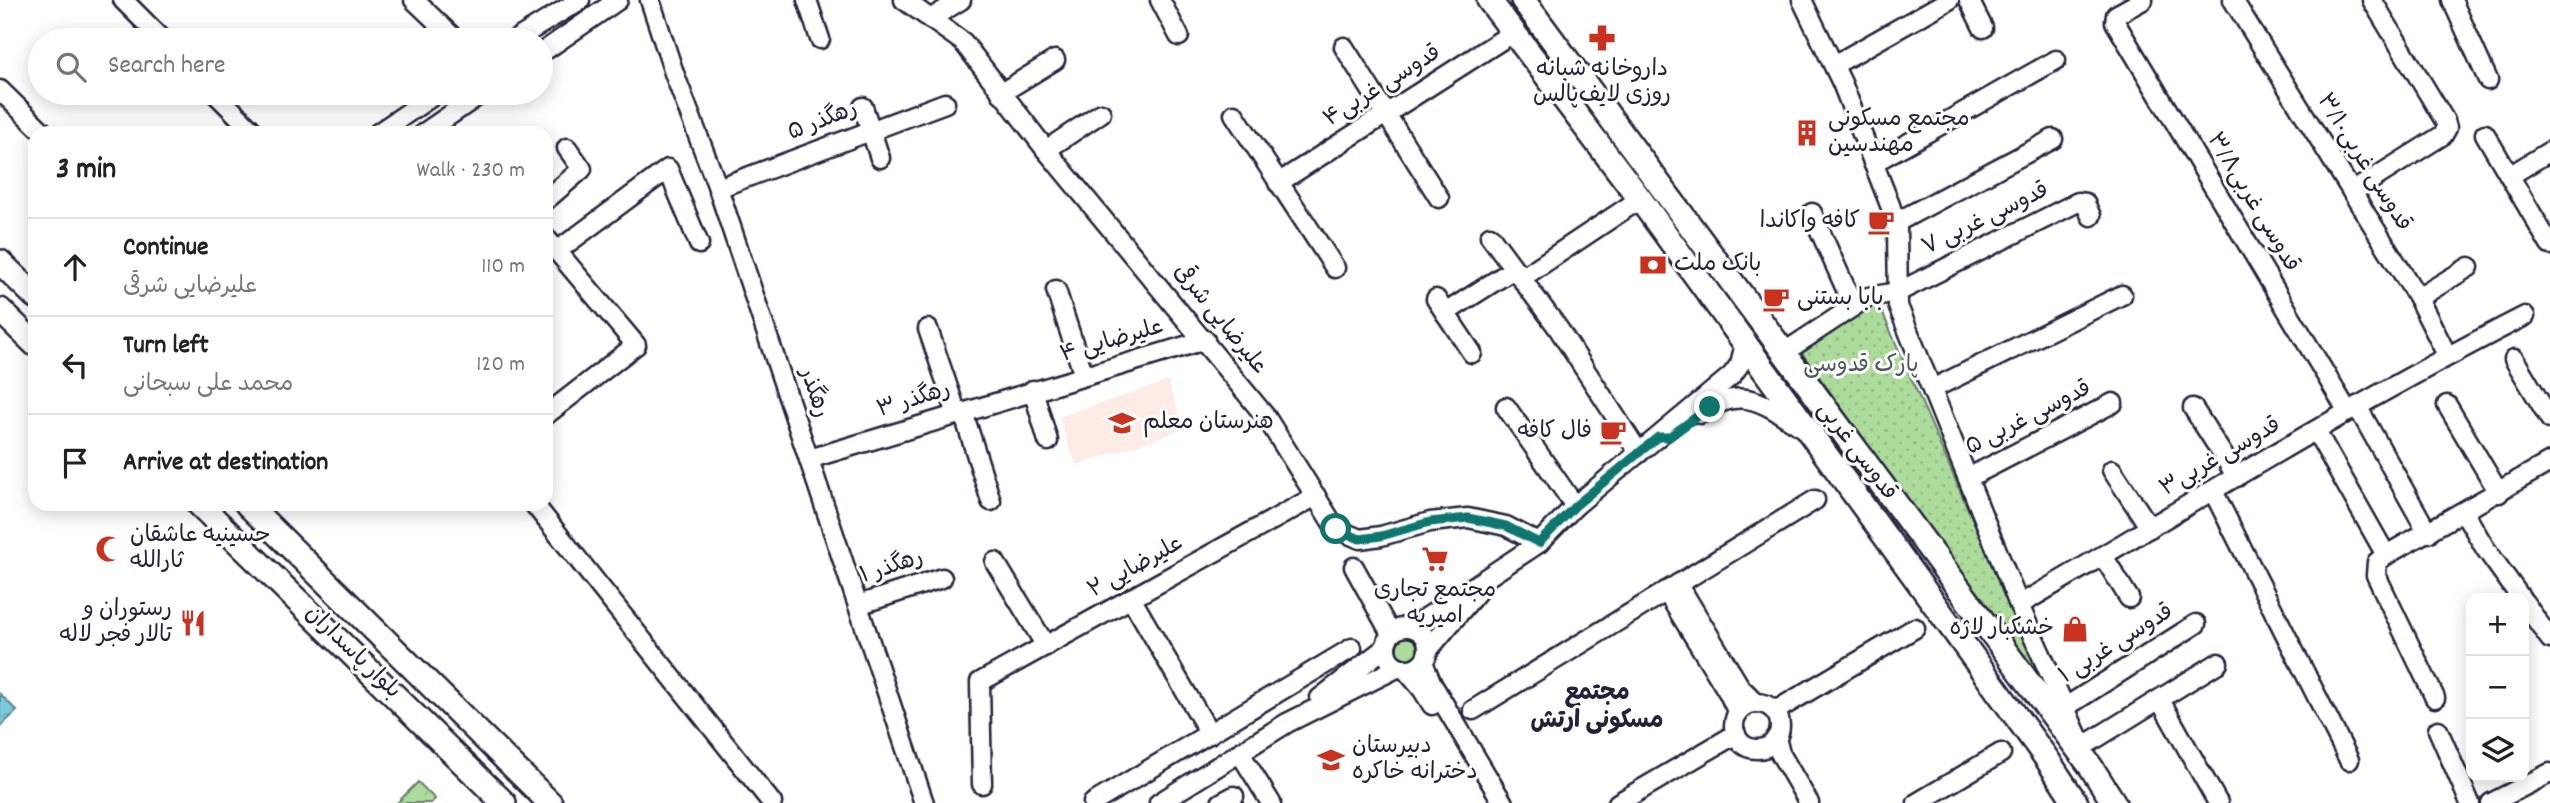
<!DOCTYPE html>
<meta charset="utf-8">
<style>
:root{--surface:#fff;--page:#f2f2f2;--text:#222;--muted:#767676;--line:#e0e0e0}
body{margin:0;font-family:Dekko,"Playpen Sans Arabic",sans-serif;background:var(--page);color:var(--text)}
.controls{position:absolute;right:21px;bottom:21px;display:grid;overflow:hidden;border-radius:14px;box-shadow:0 4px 18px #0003}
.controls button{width:63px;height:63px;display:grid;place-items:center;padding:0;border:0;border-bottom:2px solid var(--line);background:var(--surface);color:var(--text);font:35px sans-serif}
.stop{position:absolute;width:21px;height:21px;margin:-16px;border:5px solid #0f766e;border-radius:50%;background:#fff}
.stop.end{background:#0f766e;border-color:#fff;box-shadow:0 2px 7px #0008}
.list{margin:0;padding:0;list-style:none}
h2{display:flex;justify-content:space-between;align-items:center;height:91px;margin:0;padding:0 28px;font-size:30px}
h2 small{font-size:23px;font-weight:400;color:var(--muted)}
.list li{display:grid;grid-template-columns:46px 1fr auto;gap:21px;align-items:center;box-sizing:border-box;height:98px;padding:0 28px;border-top:2px solid var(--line)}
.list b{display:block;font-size:26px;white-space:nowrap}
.list p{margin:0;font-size:23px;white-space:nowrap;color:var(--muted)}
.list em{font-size:23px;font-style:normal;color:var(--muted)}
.icon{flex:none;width:38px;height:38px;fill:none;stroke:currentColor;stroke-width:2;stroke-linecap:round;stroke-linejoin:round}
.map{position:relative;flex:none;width:2550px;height:803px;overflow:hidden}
.search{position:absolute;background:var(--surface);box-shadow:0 4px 18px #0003;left:28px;top:28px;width:525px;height:77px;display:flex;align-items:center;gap:18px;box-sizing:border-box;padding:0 24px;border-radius:38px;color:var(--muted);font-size:26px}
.panel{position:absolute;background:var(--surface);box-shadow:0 4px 18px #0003;left:28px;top:126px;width:525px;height:385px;border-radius:21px}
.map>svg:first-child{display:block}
.built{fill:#fdece6}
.grass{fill:url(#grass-tufts);stroke:#677e6b;stroke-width:2}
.forest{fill:url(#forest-crowns);stroke:#677e6b;stroke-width:2}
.park{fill:url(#park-dots);stroke:#677e6b;stroke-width:2}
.water{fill:url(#water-ripples);stroke:#58879a;stroke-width:2}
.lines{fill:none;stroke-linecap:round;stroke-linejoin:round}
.minor-casing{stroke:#22223b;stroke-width:23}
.major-casing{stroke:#22223b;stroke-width:28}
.minor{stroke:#fff;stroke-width:18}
.major{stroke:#fff;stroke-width:23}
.route{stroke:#0f766e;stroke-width:9}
.labels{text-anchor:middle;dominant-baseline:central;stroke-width:6;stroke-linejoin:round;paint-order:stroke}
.poi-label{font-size:23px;fill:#22223b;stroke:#fff;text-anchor:start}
.street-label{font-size:23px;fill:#22223b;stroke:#fff}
.park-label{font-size:23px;fill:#4b5a58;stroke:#fff}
.neighbourhood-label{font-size:24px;font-weight:bold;fill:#22223b;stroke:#fff}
</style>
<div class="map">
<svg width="2550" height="803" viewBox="0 0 2550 803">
<defs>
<pattern id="grass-tufts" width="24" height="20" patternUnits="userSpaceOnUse" patternTransform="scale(1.75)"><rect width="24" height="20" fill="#acdb9b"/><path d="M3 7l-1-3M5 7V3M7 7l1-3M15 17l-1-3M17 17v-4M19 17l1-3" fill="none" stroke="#94bc86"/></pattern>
<pattern id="forest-crowns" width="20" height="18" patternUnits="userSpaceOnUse" patternTransform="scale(1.75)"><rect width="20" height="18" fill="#acdb9b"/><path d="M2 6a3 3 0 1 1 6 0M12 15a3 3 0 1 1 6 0" fill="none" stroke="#94bc86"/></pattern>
<pattern id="park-dots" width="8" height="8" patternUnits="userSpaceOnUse" patternTransform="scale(1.75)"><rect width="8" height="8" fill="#acdb9b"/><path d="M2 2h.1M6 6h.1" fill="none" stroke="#94bc86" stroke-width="1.8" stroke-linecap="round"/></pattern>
<pattern id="water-ripples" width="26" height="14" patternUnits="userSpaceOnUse" patternTransform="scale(1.75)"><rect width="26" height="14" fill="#7ccada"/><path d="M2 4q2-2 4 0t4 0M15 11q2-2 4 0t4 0" fill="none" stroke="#6badbc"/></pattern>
</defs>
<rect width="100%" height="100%" fill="#fff"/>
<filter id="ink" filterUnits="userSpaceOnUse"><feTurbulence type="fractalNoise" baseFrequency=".0143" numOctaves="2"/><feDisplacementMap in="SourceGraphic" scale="14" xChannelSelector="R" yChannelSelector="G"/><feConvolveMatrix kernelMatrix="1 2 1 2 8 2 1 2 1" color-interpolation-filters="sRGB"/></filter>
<g filter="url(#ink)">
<polygon class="built" points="1168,381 1184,429 1076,466 1059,417"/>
<circle class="grass" cx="1408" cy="648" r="13"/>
<polygon class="forest" points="418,782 435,799 431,803 397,803"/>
<polygon class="park" points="1872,303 1880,307 2042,679 2029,669 1802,353"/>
<polygon class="water" points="0,694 17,711 0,727"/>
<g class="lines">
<g class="minor-casing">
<g id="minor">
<polyline points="123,0 163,40"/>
<polyline points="414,0 456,40"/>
<polyline points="650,0 674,73 718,188 924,803"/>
<polyline points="807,0 820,39"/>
<polyline points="904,0 963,42 1046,150 1266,417 1336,529 1360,539 1381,536 1430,522 1468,518 1506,526 1539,543"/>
<polyline points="1160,0 1179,36"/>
<polyline points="1802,0 1842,83 1890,205 1897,227 1898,306 2019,605 2079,739"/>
<polyline points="1969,0 1983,28"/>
<polyline points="2143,0 2116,15 2115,22 2348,412"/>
<polyline points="2233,0 2418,298 2447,355"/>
<polyline points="2452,0 2488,80"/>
<polyline points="930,19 961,0"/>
<polyline points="515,40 580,0"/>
<polyline points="1344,47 1439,198"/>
<polyline points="541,53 618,0"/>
<polyline points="1834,65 1949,0"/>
<polyline points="0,90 44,133"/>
<polyline points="215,93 255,133"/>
<polyline points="1001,93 1055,60"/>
<polyline points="863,107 880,158"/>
<polyline points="1234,114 1335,268"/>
<polyline points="378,133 437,93"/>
<polyline points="424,133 482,93"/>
<polyline points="2485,134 2550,245"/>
<polyline points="1046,150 1101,113"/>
<polyline points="1873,163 2056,60"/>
<polyline points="2511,175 2550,151"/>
<polyline points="1278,183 1514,32"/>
<polyline points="718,188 945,103"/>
<polyline points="2352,192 2443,135 2447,128 2445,121 2372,0"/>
<polyline points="546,200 582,169 567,148"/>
<polyline points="1812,213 1853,305"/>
<polyline points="1895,223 2053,139"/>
<polyline points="1490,236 1558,328 1639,453"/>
<polyline points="546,238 636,345 546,415"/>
<polyline points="557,251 668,169 699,244"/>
<polyline points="1056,290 1084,376"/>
<polyline points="2418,298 2469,267"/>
<polyline points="1436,299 1472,353"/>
<polyline points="1445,313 1514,269 1523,277 1640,199"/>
<polyline points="928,329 957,414"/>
<polyline points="1783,353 1868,297 1898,292 2078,202 2085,203 2091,216"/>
<polyline points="2514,359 2550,419"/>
<polyline points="1932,389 2122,295"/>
<polyline points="1033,390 1048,441"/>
<polyline points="2447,405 2499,493"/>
<polyline points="2357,406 2428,533"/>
<polyline points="1506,407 1575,506"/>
<polyline points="2193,408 2237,477"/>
<polyline points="963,412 991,501"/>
<path d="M1700 414C1742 383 1765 404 1803 428"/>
<polyline points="2316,431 2386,555"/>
<polyline points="809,459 1205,340"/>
<polyline points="2112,470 2150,528"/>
<polyline points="1968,478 2113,403"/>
<polyline points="2213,491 2349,760"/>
<polyline points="534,504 772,803"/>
<polyline points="2464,512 2485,548 2521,598"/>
<polyline points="2103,556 2129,598"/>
<polyline points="995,562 1046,646"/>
<polyline points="1354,567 1391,634"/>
<polyline points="1678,584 1740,687 1756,703"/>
<polyline points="1666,591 1728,692 1738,713"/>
<polyline points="1131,598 1210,734"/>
<polyline points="2524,602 2550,639"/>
<polyline points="858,605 942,578"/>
<path d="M2019 605C2186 507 2352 404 2525 316"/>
<polyline points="1412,627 1539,543 1575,506 1732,375 1740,364 1745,344"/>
<circle cx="1407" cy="648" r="21"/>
<polyline points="1429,649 1477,592"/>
<polyline points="1423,662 1432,684 1503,803"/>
<polyline points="1405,669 1422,689 1432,705"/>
<polyline points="1320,698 1386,647"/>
<polyline points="2435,698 2376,575 2377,562 2386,555 2550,462"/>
<polyline points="2160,700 2218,803"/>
<circle cx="1757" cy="726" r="23"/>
<polyline points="2064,708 2196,624"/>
<polyline points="1473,710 1815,500"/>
<polyline points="1775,711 1915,628"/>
<polyline points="2438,730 2470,803"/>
<polyline points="1776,738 1780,753 1809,803"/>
<polyline points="2082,747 2218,663"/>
<polyline points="1240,753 1271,803"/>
<polyline points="982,784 980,682 1316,496"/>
<polyline points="1093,803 1352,648"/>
<polyline points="1159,803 1287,723 1399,667"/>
<polyline points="1221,803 1234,796"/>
<polyline points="1618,803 1736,734"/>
<polyline points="1917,803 2001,753"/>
<polyline points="2491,803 2550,773"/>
</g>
</g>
<g class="major-casing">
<g id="major">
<polyline points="1489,0 1640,199 2047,759 2076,803"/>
<polyline points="1523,0 2091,767 2114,803"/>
<polyline points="0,262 35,296"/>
<polyline points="0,310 35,344"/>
<polyline points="199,504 504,803"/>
<polyline points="247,504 550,803"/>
</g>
</g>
<use href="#minor" class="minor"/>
<use href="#major" class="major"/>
</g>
</g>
<g class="lines" filter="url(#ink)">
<polyline class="route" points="1336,529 1360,539 1381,536 1430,522 1468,518 1506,526 1539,543 1575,506 1658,437 1669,437 1710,407"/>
</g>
<defs>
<g id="pharmacy-bare" transform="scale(2.1)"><path d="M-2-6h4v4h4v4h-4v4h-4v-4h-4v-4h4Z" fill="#c8321e" stroke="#fff" stroke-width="2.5" paint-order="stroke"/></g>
<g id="building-bare" transform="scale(2.1)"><path d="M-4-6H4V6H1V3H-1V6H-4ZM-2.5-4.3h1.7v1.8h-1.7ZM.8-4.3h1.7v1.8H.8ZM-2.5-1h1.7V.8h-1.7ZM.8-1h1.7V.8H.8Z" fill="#c8321e" stroke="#fff" stroke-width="2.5" paint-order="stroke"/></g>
<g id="cafe-bare" transform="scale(2.1)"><path d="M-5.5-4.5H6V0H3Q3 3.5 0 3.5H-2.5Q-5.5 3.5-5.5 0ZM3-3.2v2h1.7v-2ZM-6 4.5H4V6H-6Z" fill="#c8321e" stroke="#fff" stroke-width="2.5" paint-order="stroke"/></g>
<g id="bank-bare" transform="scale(2.1)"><path d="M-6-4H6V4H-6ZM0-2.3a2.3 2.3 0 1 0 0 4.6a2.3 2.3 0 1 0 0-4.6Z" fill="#c8321e" stroke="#fff" stroke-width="2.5" paint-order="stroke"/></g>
<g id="school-bare" transform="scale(2.1)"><path d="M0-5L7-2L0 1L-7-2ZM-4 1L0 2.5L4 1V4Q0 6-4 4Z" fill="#c8321e" stroke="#fff" stroke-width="2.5" paint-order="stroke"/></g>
<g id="mosque-bare" transform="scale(2.1)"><path d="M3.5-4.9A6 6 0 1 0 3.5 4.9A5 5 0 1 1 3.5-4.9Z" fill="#c8321e" stroke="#fff" stroke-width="2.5" paint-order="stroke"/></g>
<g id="supermarket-bare" transform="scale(2.1)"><path d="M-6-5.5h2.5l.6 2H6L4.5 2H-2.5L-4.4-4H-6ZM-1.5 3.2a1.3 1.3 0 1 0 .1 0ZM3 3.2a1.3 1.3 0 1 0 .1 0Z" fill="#c8321e" stroke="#fff" stroke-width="2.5" paint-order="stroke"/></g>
<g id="restaurant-bare" transform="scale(2.1)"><path d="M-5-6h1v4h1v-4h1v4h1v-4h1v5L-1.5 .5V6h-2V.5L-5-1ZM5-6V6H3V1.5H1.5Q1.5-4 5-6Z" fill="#c8321e" stroke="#fff" stroke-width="2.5" paint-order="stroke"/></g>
<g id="shop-bare" transform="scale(2.1)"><path d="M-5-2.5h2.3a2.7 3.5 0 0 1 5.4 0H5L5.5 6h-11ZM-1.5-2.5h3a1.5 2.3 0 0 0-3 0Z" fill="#c8321e" stroke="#fff" stroke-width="2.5" paint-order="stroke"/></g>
</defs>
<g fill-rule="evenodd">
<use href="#pharmacy-bare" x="1602" y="38"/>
<use href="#building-bare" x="1807" y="133"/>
<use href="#cafe-bare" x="1881" y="222"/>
<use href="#bank-bare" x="1653" y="265"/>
<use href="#cafe-bare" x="1776" y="299"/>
<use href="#school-bare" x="1122" y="423"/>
<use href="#cafe-bare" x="1613" y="432"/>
<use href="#mosque-bare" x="109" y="549"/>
<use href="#supermarket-bare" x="1435" y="559"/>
<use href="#restaurant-bare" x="193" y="623"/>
<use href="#shop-bare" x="2075" y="629"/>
<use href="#school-bare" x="1331" y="760"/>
</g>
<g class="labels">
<g class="poi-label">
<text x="1602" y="70" text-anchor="middle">داروخانه شبانه<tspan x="1602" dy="26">روزی لایف‌پالس</tspan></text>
<text x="1828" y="120">مجتمع مسکونی<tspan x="1828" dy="26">مهندسین</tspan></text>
<text x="1860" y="222" text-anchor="end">کافه واکاندا</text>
<text x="1674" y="265">بانک ملت</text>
<text x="1797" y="299">بابا بستنی</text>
<text x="1143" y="423">هنرستان معلم</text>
<text x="1592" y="432" text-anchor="end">فال کافه</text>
<text x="130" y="536">حسینیه عاشقان<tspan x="130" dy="26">ثارالله</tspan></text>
<text x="1435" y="591" text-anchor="middle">مجتمع تجاری<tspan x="1435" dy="26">امیریه</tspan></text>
<text x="172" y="610" text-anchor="end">رستوران و<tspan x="172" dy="26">تالار فجر لاله</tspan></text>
<text x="2054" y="629" text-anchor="end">خشکبار لاژه</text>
<text x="1352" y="747">دبیرستان<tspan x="1352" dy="26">دخترانه خاکره</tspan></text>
</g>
<g class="street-label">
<text transform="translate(1383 87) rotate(-32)">قدوسی غربی۴</text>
<text transform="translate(823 122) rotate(-21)">۵ رهگذر</text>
<text transform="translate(2363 163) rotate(58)">قدوسی غربی۳/۱۰</text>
<text transform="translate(2252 203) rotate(59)">قدوسی غربی۳/۸</text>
<text transform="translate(1986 220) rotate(-26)">۷ قدوسی غربی</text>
<text transform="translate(1219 320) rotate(51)">علیرضایی شرقی</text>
<text transform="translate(1112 342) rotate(-16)">۴ علیرضایی</text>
<text transform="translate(813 393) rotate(72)">رهگذر</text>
<text transform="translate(914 401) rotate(-17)">۳ رهگذر</text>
<text transform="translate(2029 419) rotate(-27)">۵ قدوسی غربی</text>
<text transform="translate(1856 452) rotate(53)">قدوسی غربی</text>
<text transform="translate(2221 458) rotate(-30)">قدوسی غربی۳</text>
<text transform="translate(892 568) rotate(-18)">۱ رهگذر</text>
<text transform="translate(1136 568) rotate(-29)">۲ علیرضایی</text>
<text transform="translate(2117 645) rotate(-32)">۱ قدوسی غربی</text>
<text transform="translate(352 653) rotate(44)">بلوار پاسداران</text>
</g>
<g class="park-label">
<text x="1861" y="366">پارک قدوسی</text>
</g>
<g class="neighbourhood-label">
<text x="1597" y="694">مجتمع<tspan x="1597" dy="28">مسکونی ارتش</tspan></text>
</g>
</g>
</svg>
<div class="controls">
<button>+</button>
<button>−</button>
<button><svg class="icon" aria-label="layers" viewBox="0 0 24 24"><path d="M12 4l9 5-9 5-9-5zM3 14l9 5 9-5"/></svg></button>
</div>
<div class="stop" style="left:1336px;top:529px"></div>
<div class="stop end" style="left:1710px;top:407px"></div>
<div class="search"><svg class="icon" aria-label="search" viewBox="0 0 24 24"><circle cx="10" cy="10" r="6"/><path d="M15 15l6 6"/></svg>Search here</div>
<section class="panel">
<h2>3 min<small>Walk · 230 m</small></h2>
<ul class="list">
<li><svg class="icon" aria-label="ahead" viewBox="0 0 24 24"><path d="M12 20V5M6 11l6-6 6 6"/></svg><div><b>Continue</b><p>علیرضایی شرقی</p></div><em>110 m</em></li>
<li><svg class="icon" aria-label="left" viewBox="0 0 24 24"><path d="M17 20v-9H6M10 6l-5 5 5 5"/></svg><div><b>Turn left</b><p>محمد علی سبحانی</p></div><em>120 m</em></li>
<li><svg class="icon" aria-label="arrive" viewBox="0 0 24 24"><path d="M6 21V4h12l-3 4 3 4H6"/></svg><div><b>Arrive at destination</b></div></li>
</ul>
</section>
</div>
